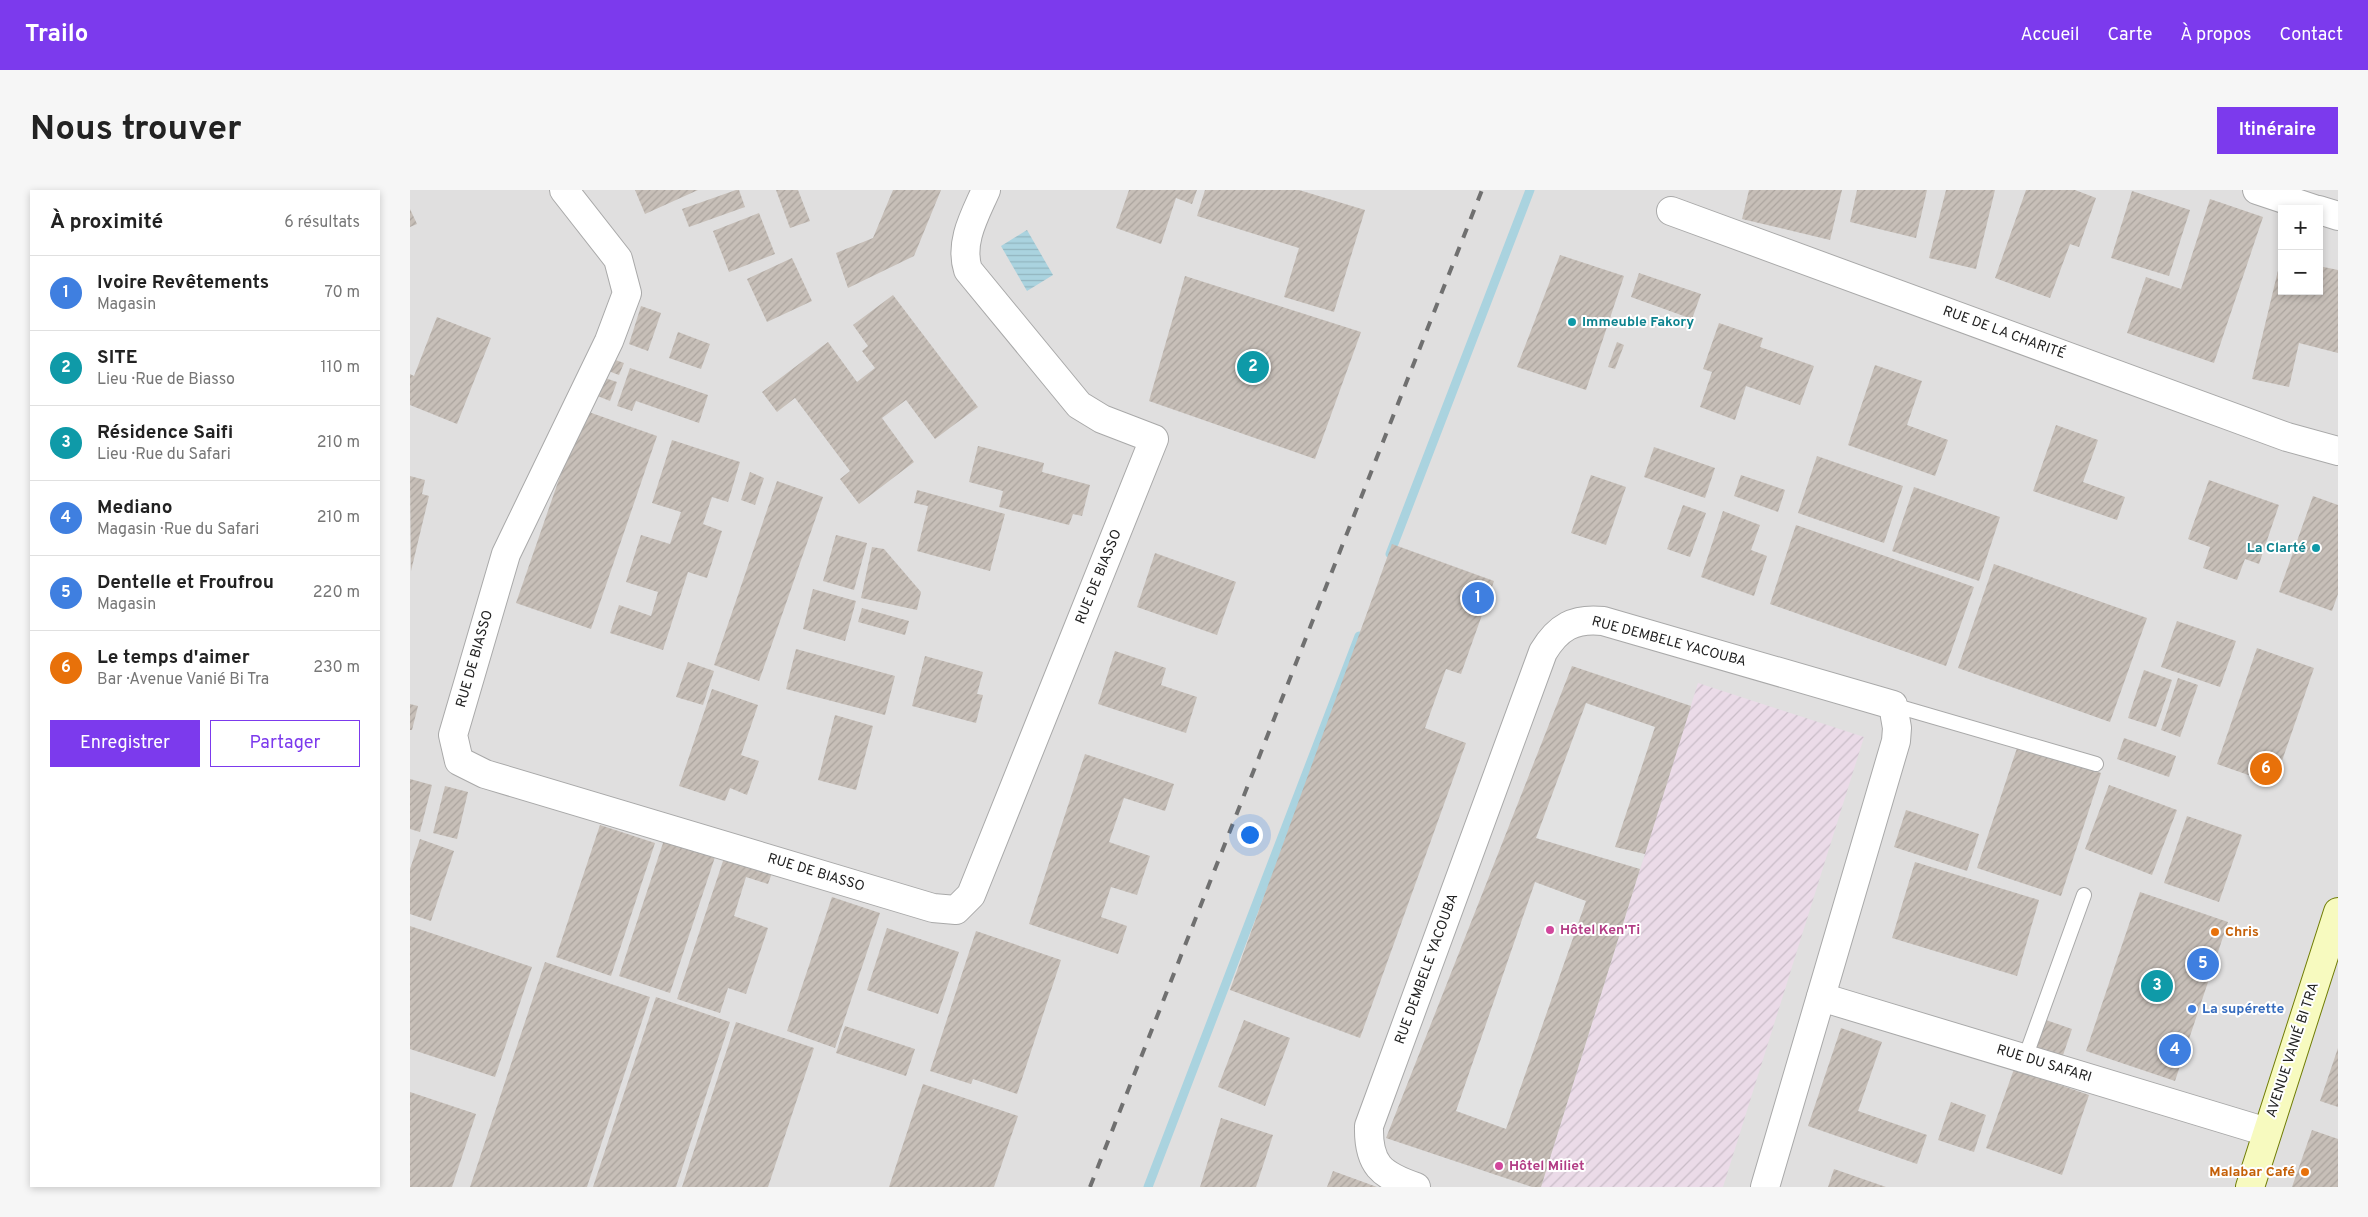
<!DOCTYPE html>
<html lang="fr">
<meta charset="utf-8">
<style>
:root{--surface:#fff;--page:#f6f6f6;--text:#222;--muted:#767676;--line:#e0e0e0;--accent:#7c3aed}
body{margin:0;font-family:Overpass,sans-serif;background:var(--page);color:var(--text)}
.controls{position:absolute;right:15px;top:15px;display:grid;overflow:hidden;border-radius:0px;box-shadow:0 2px 8px #0003}
.controls button{width:45px;height:45px;display:grid;place-items:center;padding:0;border:0;border-bottom:1px solid var(--line);background:var(--surface);color:var(--text);font:25px sans-serif}
.you{position:absolute;left:839px;top:644px;width:18px;height:18px;margin:-12px;border:4px solid #fff;border-radius:50%;background:#1a73e8;box-shadow:0 0 0 8px #1a73e833}
.badge{display:grid;place-items:center;width:32px;height:32px;border-radius:50%;background:var(--accent);color:#fff;font-size:16px;font-weight:700}
.pin{position:absolute;translate:-50% -50%;border:2px solid #fff;box-shadow:0 1px 5px #0006}
.list{margin:0;padding:0;list-style:none}
h2{display:flex;justify-content:space-between;align-items:center;height:65px;margin:0;padding:0 20px;font-size:21px}
h2 small{font-size:16px;font-weight:400;color:var(--muted)}
.list li{display:grid;grid-template-columns:32px 1fr auto;gap:15px;align-items:center;box-sizing:border-box;height:75px;padding:0 20px;border-top:1px solid var(--line)}
.list b{display:block;font-size:19px;white-space:nowrap}
.list p{margin:0;font-size:16px;white-space:nowrap;color:var(--muted)}
.list em{font-size:16px;font-style:normal;color:var(--muted)}
.actions{display:flex;gap:10px;padding:15px 20px}
.actions a{flex:1;padding:11px 0;border:1px solid var(--accent);border-radius:0px;text-align:center;font-size:18px;color:var(--accent)}
.actions .main{background:var(--accent);color:#fff}
.map{position:relative;flex:none;width:1928px;height:997px;overflow:hidden;border-radius:0px}
header{display:flex;align-items:center;gap:30px;box-sizing:border-box;height:70px;padding:0 25px;background:var(--accent);color:#fff}
header strong{font-size:24px}
nav{display:flex;gap:28px;margin-inline-start:auto;font-size:18px}
.intro{display:flex;align-items:center;justify-content:space-between;box-sizing:border-box;height:120px;padding:0 30px}
h1{margin:0;font-size:35px}
.button{padding:12px 22px;border-radius:0px;background:var(--accent);color:#fff;font-size:18px;font-weight:700}
main{display:flex;gap:30px;padding:0 30px}
aside{flex:1;background:var(--surface);border-radius:0px;box-shadow:0 2px 8px #0003}
.map>svg:first-child{display:block}
.residential{fill:#e0dfdf;fill-rule:evenodd}
.industrial{fill:url(#industrial-furrows)}
.parking{fill:#e2e2e2}
.water{fill:url(#water-rules)}
.lines{fill:none;stroke-linecap:round;stroke-linejoin:round}
.stream{stroke:#aad3df;stroke-width:9}
.building{fill:url(#building-hatch);fill-rule:evenodd}
.lane-casing{stroke:#a9a9a9;stroke-width:16}
.street-casing{stroke:#a9a9a9;stroke-width:30}
.secondary-casing{stroke:#707d05;stroke-width:30}
.lane{stroke:#fff;stroke-width:14}
.street{stroke:#fff;stroke-width:28}
.secondary{stroke:#f7fabf;stroke-width:28}
.rail{stroke:#707070;stroke-width:4;stroke-dasharray:10 10;stroke-linecap:butt}
.culture-dot{fill:#0f9aa8;stroke:#fff;stroke-width:2}
.hotel-dot{fill:#d1479c;stroke:#fff;stroke-width:2}
.food-dot{fill:#e8710a;stroke:#fff;stroke-width:2}
.shop-dot{fill:#3f7fe0;stroke:#fff;stroke-width:2}
.labels{text-anchor:middle;dominant-baseline:central;stroke-width:4;stroke-linejoin:round;paint-order:stroke}
.culture-label{font-size:14px;font-weight:bold;fill:#0d838f;stroke:#fff;text-anchor:start}
.street-label{font-size:14px;fill:#222;stroke:#fff}
.hotel-label{font-size:14px;font-weight:bold;fill:#b23c85;stroke:#fff;text-anchor:start}
.food-label{font-size:14px;font-weight:bold;fill:#c56008;stroke:#fff;text-anchor:start}
.shop-label{font-size:14px;font-weight:bold;fill:#366cbe;stroke:#fff;text-anchor:start}
</style>
<header>
<strong>Trailo</strong>
<nav><a>Accueil</a><a>Carte</a><a>À propos</a><a>Contact</a></nav>
</header>
<div class="intro"><h1>Nous trouver</h1><a class="button">Itinéraire</a></div>
<main>
<aside>
<h2>À proximité<small>6 résultats</small></h2>
<ul class="list">
<li><span class="badge" style="background:#3f7fe0">1</span><div><b>Ivoire Revêtements</b><p>Magasin</p></div><em>70 m</em></li>
<li><span class="badge" style="background:#0f9aa8">2</span><div><b>SITE</b><p>Lieu · Rue de Biasso</p></div><em>110 m</em></li>
<li><span class="badge" style="background:#0f9aa8">3</span><div><b>Résidence Saifi</b><p>Lieu · Rue du Safari</p></div><em>210 m</em></li>
<li><span class="badge" style="background:#3f7fe0">4</span><div><b>Mediano</b><p>Magasin · Rue du Safari</p></div><em>210 m</em></li>
<li><span class="badge" style="background:#3f7fe0">5</span><div><b>Dentelle et Froufrou</b><p>Magasin</p></div><em>220 m</em></li>
<li><span class="badge" style="background:#e8710a">6</span><div><b>Le temps d'aimer</b><p>Bar · Avenue Vanié Bi Tra</p></div><em>230 m</em></li>
</ul>
<div class="actions"><a class="main">Enregistrer</a><a>Partager</a></div>
</aside>
<div class="map">
<svg width="1928" height="997" viewBox="0 0 1928 997">
<defs>
<pattern id="industrial-furrows" width="10" height="10" patternUnits="userSpaceOnUse" patternTransform="scale(1.25)"><rect width="10" height="10" fill="#ebdbe8"/><path d="M-1 1l2-2M0 10L10 0M9 11l2-2" fill="none" stroke="#c9bcc7"/></pattern>
<pattern id="water-rules" width="6" height="5" patternUnits="userSpaceOnUse" patternTransform="scale(1.25)"><rect width="6" height="5" fill="#aad3df"/><path d="M0 2.5h6" fill="none" stroke="#92b5bf"/></pattern>
<pattern id="building-hatch" width="6" height="6" patternUnits="userSpaceOnUse" patternTransform="scale(1.25)"><rect width="6" height="6" fill="#c7bfb8"/><path d="M-1 1l2-2M0 6l6-6M5 7l2-2" fill="none" stroke="#aba49e"/></pattern>
</defs>
<rect width="100%" height="100%" fill="#f2efe9"/>
<path class="residential" d="M0 0H1928V997H0ZM1872 19H1909V101H1872Z"/>
<polygon class="industrial" points="1288,493 1454,547 1313,997 1131,997"/>
<g class="parking">
<polygon points="1176,513 1245,537 1206,657 1235,664 1230,679 1126,648"/>
<polygon points="1125,692 1176,711 1096,939 1046,921"/>
</g>
<polygon class="water" points="617,40 643,85 617,101 591,56"/>
<g class="lines">
<g class="stream">
<polyline points="980,364 1120,0"/>
<polyline points="738,997 949,446"/>
</g>
</g>
<g class="building">
<polygon points="225,0 288,0 235,24"/>
<polygon points="326,0 329,0 335,17 279,37 272,19"/>
<polygon points="366,0 388,0 400,31 380,38"/>
<polygon points="483,0 531,0 504,66 438,98 426,63 463,48"/>
<polygon points="719,0 787,0 782,14 766,8 751,54 706,38"/>
<polygon points="795,0 889,0 955,20 924,122 874,107 889,58 787,26"/>
<polygon points="1339,0 1432,0 1420,50 1332,29"/>
<polygon points="1447,0 1517,0 1506,48 1440,32"/>
<polygon points="1536,0 1585,0 1566,79 1519,68"/>
<polygon points="1616,0 1665,0 1686,8 1669,57 1660,54 1640,108 1585,88"/>
<polygon points="1722,1 1780,20 1759,86 1701,68"/>
<polygon points="1800,9 1853,27 1804,173 1717,143 1736,87 1771,99"/>
<polygon points="0,19 7,34 0,37"/>
<polygon points="349,23 365,64 319,82 303,41"/>
<polygon points="1150,65 1214,86 1176,200 1107,177"/>
<polygon points="382,68 402,111 357,132 337,89"/>
<polygon points="1871,68 1872,101 1909,101 1909,76 1928,80 1928,163 1889,153 1879,197 1842,189"/>
<polygon points="1229,83 1291,104 1282,129 1221,107"/>
<polygon points="775,86 951,142 905,269 739,211"/>
<polygon points="483,105 568,217 525,249 496,210 472,228 504,272 449,314 430,289 440,281 385,208 367,222 352,202 418,152 447,192 465,178 452,161 458,156 443,135"/>
<polygon points="231,116 251,123 238,161 219,154"/>
<polygon points="27,127 81,148 47,234 0,215 0,184 4,186"/>
<polygon points="1309,133 1353,148 1350,157 1404,176 1390,215 1336,196 1325,230 1290,217 1302,182 1293,179"/>
<polygon points="268,142 300,154 291,179 259,168"/>
<polygon points="1207,152 1214,155 1205,179 1198,177"/>
<polygon points="197,167 214,173 209,185 193,179"/>
<polygon points="1465,175 1512,191 1497,235 1538,250 1525,286 1438,255"/>
<polygon points="220,178 298,205 289,233 226,211 222,221 207,216"/>
<polygon points="192,187 207,192 200,211 185,205"/>
<polygon points="173,220 247,246 181,439 106,413"/>
<polygon points="1646,235 1688,250 1673,292 1715,307 1707,330 1623,301"/>
<polygon points="262,250 330,272 318,312 302,307 293,334 312,341 297,388 278,382 253,460 200,443 209,415 241,426 248,402 216,392 231,345 260,354 271,322 242,313"/>
<polygon points="568,256 634,273 632,282 680,295 672,326 663,324 659,335 589,317 593,301 559,292"/>
<polygon points="1244,257 1305,278 1295,308 1234,287"/>
<polygon points="1407,266 1493,296 1474,353 1388,323"/>
<polygon points="340,282 354,288 345,315 331,310"/>
<polygon points="1181,285 1216,297 1196,355 1161,343"/>
<polygon points="1331,285 1375,300 1368,322 1324,306"/>
<polygon points="0,286 15,290 12,304 19,306 1,381"/>
<polygon points="1799,290 1869,315 1849,374 1835,369 1827,390 1793,378 1800,357 1778,349"/>
<polygon points="367,291 413,307 349,491 304,475"/>
<polygon points="1504,297 1590,327 1569,391 1482,361"/>
<polygon points="507,300 595,324 580,381 507,361 518,316 504,313"/>
<polygon points="1903,306 1928,315 1928,404 1922,421 1869,402"/>
<polygon points="1273,315 1296,323 1280,367 1257,359"/>
<polygon points="1313,321 1350,335 1341,360 1357,366 1344,406 1291,387"/>
<polygon points="1386,335 1564,397 1536,476 1360,414"/>
<polygon points="426,345 457,353 444,400 413,391"/>
<polygon points="982,354 1084,391 1051,484 1036,479 1015,538 1056,553 950,848 820,800"/>
<polygon points="462,357 474,359 511,402 507,420 451,408"/>
<polygon points="745,363 826,392 807,445 727,417"/>
<polygon points="1584,374 1737,428 1700,532 1548,478"/>
<polygon points="403,399 446,411 435,451 393,439"/>
<polygon points="452,418 499,431 495,445 448,432"/>
<polygon points="1767,431 1826,451 1810,497 1751,477"/>
<polygon points="1847,458 1904,478 1864,594 1807,574"/>
<polygon points="386,459 485,486 475,525 376,499"/>
<polygon points="705,461 756,478 751,495 787,507 776,543 688,514"/>
<polygon points="515,466 573,482 567,504 573,505 566,533 502,516"/>
<polygon points="278,472 304,481 293,515 266,507"/>
<path d="M1162 476 1281 516 1235 664 1205 657 1245 537 1176 513 1126 648 1230 679 1131 997H1122L976 948ZM1125 692 1176 711 1096 939 1046 921Z"/>
<polygon points="1734,480 1762,490 1746,537 1718,528"/>
<polygon points="1768,488 1788,495 1770,547 1751,540"/>
<polygon points="302,499 348,515 331,565 349,571 337,605 320,598 315,611 269,596"/>
<polygon points="0,514 8,516 2,540 0,540"/>
<polygon points="425,525 463,536 446,600 408,590"/>
<polygon points="1714,548 1766,566 1759,587 1707,569"/>
<polygon points="1608,555 1691,583 1651,706 1567,678"/>
<polygon points="675,564 764,594 755,621 714,608 699,652 740,666 727,705 701,697 691,727 717,736 708,764 619,734"/>
<polygon points="0,589 22,595 10,642 0,639"/>
<polygon points="1699,595 1767,620 1742,685 1675,659"/>
<polygon points="35,596 58,602 47,649 23,643"/>
<polygon points="1496,620 1569,644 1557,681 1484,657"/>
<polygon points="1777,626 1832,645 1809,712 1754,693"/>
<polygon points="190,635 245,653 201,786 146,767"/>
<polygon points="10,649 44,661 21,731 0,724 0,679"/>
<polygon points="254,650 305,667 260,803 209,786"/>
<polygon points="315,665 363,680 358,694 336,687 324,726 358,738 336,804 318,798 310,823 267,809"/>
<polygon points="1505,672 1629,710 1607,786 1482,748"/>
<polygon points="1730,702 1818,732 1765,891 1676,861"/>
<polygon points="422,707 470,723 425,858 377,841"/>
<polygon points="0,736 122,777 85,887 0,859"/>
<polygon points="477,738 549,762 528,824 457,800"/>
<polygon points="566,741 651,770 607,904 563,889 561,894 520,881"/>
<polygon points="135,772 240,807 177,997 60,997"/>
<polygon points="246,807 320,832 266,997 183,997"/>
<polygon points="1630,828 1662,839 1652,868 1620,857"/>
<polygon points="834,830 880,848 855,916 808,897"/>
<polygon points="326,832 404,858 358,997 272,997"/>
<polygon points="435,836 505,859 496,886 426,863"/>
<polygon points="1431,838 1472,852 1448,921 1517,945 1507,974 1398,936"/>
<polygon points="1928,858 1928,917 1910,911"/>
<polygon points="1604,879 1679,905 1652,985 1576,958"/>
<polygon points="513,894 608,926 584,997 479,997"/>
<polygon points="0,902 66,924 42,997 0,997"/>
<polygon points="1541,912 1576,925 1564,962 1528,950"/>
<polygon points="811,928 863,945 846,997 790,997"/>
<polygon points="1902,940 1928,949 1928,997 1882,997"/>
<polygon points="1424,979 1476,997 1418,997"/>
<polygon points="923,981 967,997 917,997"/>
</g>
<g class="lines">
<g class="lane-casing">
<g id="lane">
<polyline points="1483,515 1686,574"/>
<polyline points="1615,868 1674,705"/>
</g>
</g>
<g class="street-casing">
<g id="street">
<path d="M154 0 208 69 217 103 199 151 96 364 43 545 49 571 75 584 523 718 546 720 561 705 744 249 692 229 669 215 558 80C549 52 565 25 576 0"/>
<polyline points="1847,0 1904,19"/>
<polyline points="1909,20 1928,26"/>
<polyline points="1261,21 1877,247 1928,261"/>
<polyline points="1411,807 1857,942"/>
<path d="M1006 997C971 985 958 975 959 936L1133 462C1148 437 1164 428 1193 431L1483 515 1487 538 1486 551 1355 997"/>
</g>
</g>
<g class="secondary-casing">
<polyline id="secondary" points="1840,997 1928,722"/>
</g>
<use href="#lane" class="lane"/>
<use href="#street" class="street"/>
<use href="#secondary" class="secondary"/>
<polyline class="rail" points="680,997 1072,0"/>
</g>
<g class="culture-dot">
<circle cx="1162" cy="132" r="5"/>
<circle cx="1906" cy="358" r="5"/>
</g>
<g class="hotel-dot">
<circle cx="1140" cy="740" r="5"/>
<circle cx="1089" cy="976" r="5"/>
</g>
<g class="food-dot">
<circle cx="1805" cy="742" r="5"/>
<circle cx="1895" cy="982" r="5"/>
</g>
<circle class="shop-dot" cx="1782" cy="819" r="5"/>
<g class="labels">
<g class="culture-label">
<text x="1172" y="132">Immeuble Fakory</text>
<text x="1896" y="358" text-anchor="end">La Clarté</text>
</g>
<g class="street-label">
<text transform="translate(1594 143) rotate(20)">RUE DE LA CHARITÉ</text>
<text transform="translate(689 387) rotate(-68)">RUE DE BIASSO</text>
<text transform="translate(1259 452) rotate(15)">RUE DEMBELE YACOUBA</text>
<text transform="translate(65 469) rotate(-74)">RUE DE BIASSO</text>
<text transform="translate(406 683) rotate(17)">RUE DE BIASSO</text>
<text transform="translate(1017 779) rotate(-70)">RUE DEMBELE YACOUBA</text>
<text transform="translate(1883 860) rotate(-72)">AVENUE VANIÉ BI TRA</text>
<text transform="translate(1634 874) rotate(17)">RUE DU SAFARI</text>
</g>
<g class="hotel-label">
<text x="1150" y="740">Hôtel Ken'Ti</text>
<text x="1099" y="976">Hôtel Miliet</text>
</g>
<g class="food-label">
<text x="1815" y="742">Chris</text>
<text x="1885" y="982" text-anchor="end">Malabar Café</text>
</g>
<g class="shop-label">
<text x="1792" y="819">La supérette</text>
</g>
</g>
</svg>
<div class="controls">
<button>+</button>
<button>−</button>
</div>
<div class="you"></div>
<div class="pin badge" style="left:1068px;top:408px;background:#3f7fe0">1</div>
<div class="pin badge" style="left:843px;top:177px;background:#0f9aa8">2</div>
<div class="pin badge" style="left:1747px;top:796px;background:#0f9aa8">3</div>
<div class="pin badge" style="left:1765px;top:860px;background:#3f7fe0">4</div>
<div class="pin badge" style="left:1793px;top:774px;background:#3f7fe0">5</div>
<div class="pin badge" style="left:1856px;top:579px;background:#e8710a">6</div>
</div>
</main>
